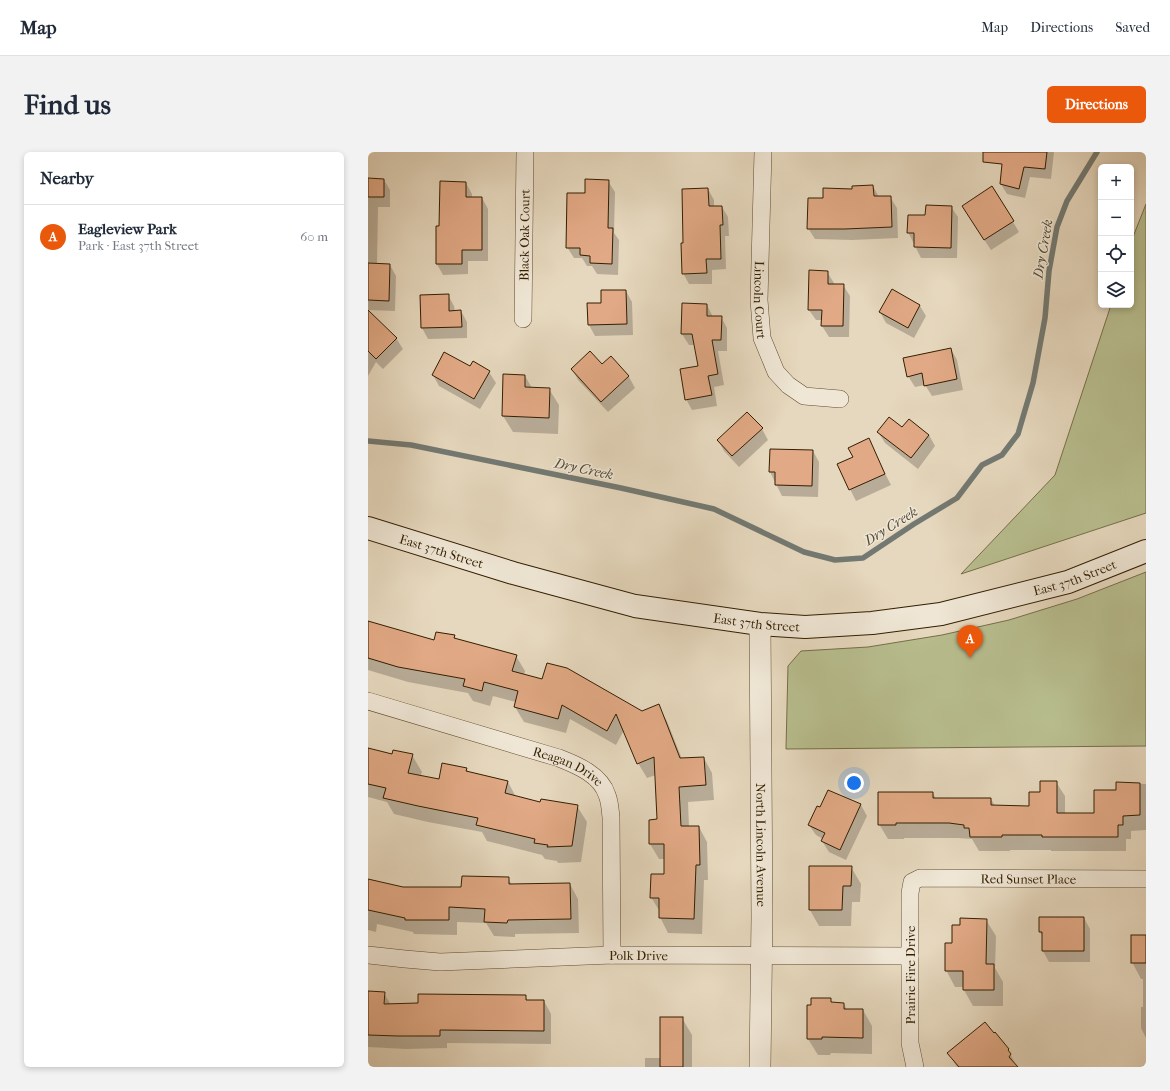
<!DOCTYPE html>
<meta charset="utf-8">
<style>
:root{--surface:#fff;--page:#f2f2f3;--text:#1f2937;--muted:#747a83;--line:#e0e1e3;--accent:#ea580c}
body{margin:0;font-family:"IM FELL French Canon",serif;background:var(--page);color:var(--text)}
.controls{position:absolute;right:12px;top:12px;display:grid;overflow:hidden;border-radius:6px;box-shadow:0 2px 6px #0003}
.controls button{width:36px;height:36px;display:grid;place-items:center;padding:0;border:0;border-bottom:1px solid var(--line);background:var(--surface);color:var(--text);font:20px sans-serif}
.you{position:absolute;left:486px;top:631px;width:14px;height:14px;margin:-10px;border:3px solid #fff;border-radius:50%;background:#1a73e8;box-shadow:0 0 0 6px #1a73e833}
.badge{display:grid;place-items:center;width:26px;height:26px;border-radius:50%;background:var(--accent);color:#fff;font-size:13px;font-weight:700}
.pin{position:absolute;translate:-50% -33px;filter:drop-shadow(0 1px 2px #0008)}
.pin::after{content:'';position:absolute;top:21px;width:14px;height:12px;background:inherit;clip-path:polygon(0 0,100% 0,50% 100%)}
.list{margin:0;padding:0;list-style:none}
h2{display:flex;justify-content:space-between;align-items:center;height:52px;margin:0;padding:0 16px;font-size:17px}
h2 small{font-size:13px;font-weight:400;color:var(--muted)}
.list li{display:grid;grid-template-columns:26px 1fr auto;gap:12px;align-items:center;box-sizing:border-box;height:64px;padding:0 16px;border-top:1px solid var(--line)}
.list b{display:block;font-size:15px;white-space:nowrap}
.list p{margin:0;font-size:13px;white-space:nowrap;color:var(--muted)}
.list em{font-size:13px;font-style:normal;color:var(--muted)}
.icon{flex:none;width:22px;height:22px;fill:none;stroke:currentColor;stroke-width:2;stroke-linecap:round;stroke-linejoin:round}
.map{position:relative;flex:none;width:778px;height:915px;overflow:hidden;border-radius:6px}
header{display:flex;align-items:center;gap:24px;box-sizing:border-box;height:56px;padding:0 20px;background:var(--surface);border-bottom:1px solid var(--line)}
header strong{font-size:19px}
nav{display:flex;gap:22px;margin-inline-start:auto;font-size:14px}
.intro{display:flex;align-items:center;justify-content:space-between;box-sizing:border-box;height:96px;padding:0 24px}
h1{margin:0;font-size:28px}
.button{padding:10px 18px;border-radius:6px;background:var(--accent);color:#fff;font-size:14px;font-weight:700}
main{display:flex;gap:24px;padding:0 24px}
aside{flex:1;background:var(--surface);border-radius:6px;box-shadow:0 2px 6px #0003}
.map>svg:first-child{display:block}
.green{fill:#b8be8f;stroke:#766e48}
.shadow{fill:#0003}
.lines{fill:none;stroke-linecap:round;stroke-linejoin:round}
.stream{stroke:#737972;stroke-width:5.5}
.building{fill:#e1a985;stroke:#331e01}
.minor-casing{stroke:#604c30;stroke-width:18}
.tertiary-casing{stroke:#604c30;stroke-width:22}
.secondary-casing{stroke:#331e01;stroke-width:24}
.minor{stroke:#efe6d5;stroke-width:17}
.tertiary{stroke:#efe6d5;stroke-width:21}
.secondary{stroke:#efe6d5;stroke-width:22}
.labels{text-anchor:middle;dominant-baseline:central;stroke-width:3;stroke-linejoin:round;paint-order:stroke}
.street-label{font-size:13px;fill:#331e01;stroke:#efe6d5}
.water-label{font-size:14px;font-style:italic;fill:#534c39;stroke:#efe6d5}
</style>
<header>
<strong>Map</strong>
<nav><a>Map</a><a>Directions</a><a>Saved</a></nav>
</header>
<div class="intro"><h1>Find us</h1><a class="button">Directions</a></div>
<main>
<aside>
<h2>Nearby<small></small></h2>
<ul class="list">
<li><span class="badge">A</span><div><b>Eagleview Park</b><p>Park · East 37th Street</p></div><em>60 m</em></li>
</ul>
</aside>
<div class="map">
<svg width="778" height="915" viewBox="0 0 778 915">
<rect width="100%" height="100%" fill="#e6d8be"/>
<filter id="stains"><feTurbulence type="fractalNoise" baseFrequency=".005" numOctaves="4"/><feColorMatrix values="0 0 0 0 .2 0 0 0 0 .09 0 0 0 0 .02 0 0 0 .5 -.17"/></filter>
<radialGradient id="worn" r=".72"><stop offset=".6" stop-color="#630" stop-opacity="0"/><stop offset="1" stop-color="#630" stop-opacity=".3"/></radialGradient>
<g class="green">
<polygon points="778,52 778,361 593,422 687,323 743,153 763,153 763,90"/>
<polygon points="778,420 778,594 418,597 420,514 433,499 500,495 574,483 641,468 709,447"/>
</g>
<g class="shadow">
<polygon points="637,0 686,0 683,27 662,25 657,46 639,42 633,32"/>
<polygon points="0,27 16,28 22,38 22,55 10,55 9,113 22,113 28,124 27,159 0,158"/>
<polygon points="240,29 247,40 246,81 251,88 250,123 229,122 224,114 219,114 214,106 206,106 199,95 218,42"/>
<polygon points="98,31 104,42 104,46 114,46 120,57 120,109 100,109 100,122 75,123 69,112"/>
<polygon points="505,34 511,45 522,45 529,56 530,86 484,88 447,87 440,76 456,47 486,38"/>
<polygon points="340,37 346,48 346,55 354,55 360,65 361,84 357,84 358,117 344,118 344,132 321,132 315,121 316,92"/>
<polygon points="583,55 590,65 589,106 553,106 540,80 558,64"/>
<polygon points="601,65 645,70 651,80 623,98"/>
<polygon points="459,120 466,131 466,133 475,133 482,144 481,185 461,185 454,174 454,168 448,168 441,158"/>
<polygon points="258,139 264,150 265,183 227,184 221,173 220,152 234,152"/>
<polygon points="524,139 552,154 558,164 546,186 518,171 512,160"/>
<polygon points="80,143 86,154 87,160 93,159 99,170 99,186 60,187 54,176 53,144"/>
<polygon points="339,153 345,165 353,165 359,176 359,199 350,199 356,233 346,235 349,254 324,258 318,247 331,215 327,193 321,193 314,182"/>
<polygon points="0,159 28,186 35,197 15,217 8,210 0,224"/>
<polygon points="583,197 589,208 595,238 564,244 557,233 547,235 540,224"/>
<polygon points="243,205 261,225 267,236 240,260 210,228 204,217 234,214"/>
<polygon points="102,216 121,220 128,231 112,257 71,234 65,223"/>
<polygon points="136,223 157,224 164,236 181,237 191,253 190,282 145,280 135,264"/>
<polygon points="541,269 561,283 567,294 550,317 517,291 510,280 535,277"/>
<polygon points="394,277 400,288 371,315 356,299 350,288"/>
<polygon points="500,288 523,333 488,349 470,313 486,306"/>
<polygon points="445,299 451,310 450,345 414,344 402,320"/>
<polygon points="0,470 67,489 86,484 89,488 148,504 157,519 156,523 274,560 290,554 299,569 314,607 336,606 344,621 346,648 320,650 321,675 331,675 339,690 340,728 336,728 334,782 300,781 292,765 292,760 283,745 297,723 297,707 291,707 282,692 282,668 290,668 288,623 279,626 270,611 256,578 248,593 202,567 198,581 156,570 147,555 148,550 125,544 122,554 105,549 100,541 40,530 0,518"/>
<polygon points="0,597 25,603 44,603 54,620 52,625 72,629 98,617 101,620 140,630 148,645 173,651 209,654 219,670 213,710 190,711 189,709 177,707 174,703 119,689 114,680 60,670 26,662 19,650 0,645"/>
<polygon points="688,630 697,644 697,662 727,662 749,639 749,631 778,632 778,678 763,679 763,687 758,687 758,699 683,699 683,698 642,698 642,699 611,699 604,687 590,686 536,686 536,687 520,687 511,672 565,641 568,647 623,647 627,654 662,655 673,641"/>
<polygon points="461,640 493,653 499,664 478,708 461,700 454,689 455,687 448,683 441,673 453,656"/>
<polygon points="483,715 493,732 492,750 484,750 483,774 451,774 442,758"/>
<polygon points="140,726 144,733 202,732 210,747 211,781 147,782 147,785 126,784 118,771 89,770 89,783 46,782 45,780 9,772 8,780 0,778 0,728 35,736 94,736"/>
<polygon points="672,766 716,766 722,777 722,810 681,810 675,799 675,785 672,780"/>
<polygon points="618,768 628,784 627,816 635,830 635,854 605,854 596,838 596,835 587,835 578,818 585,792 593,774"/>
<polygon points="778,784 778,886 773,876 773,855 775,855 775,827 773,827 764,810"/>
<polygon points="0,840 16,841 23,853 51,852 157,844 160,849 176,849 183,862 183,892 79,891 79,896 38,897 0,895"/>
<polygon points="462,848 465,851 476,852 479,858 495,858 504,874 504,902 463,901 462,903 450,903 440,887"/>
<polygon points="314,866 324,883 324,915 277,915 277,906 293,906"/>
<polygon points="627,881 640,898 649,915 589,915 581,901"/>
</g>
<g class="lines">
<polyline class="stream" points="0,289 43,293 253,336 346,357 436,400 467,408 495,406 546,372 589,346 614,313 634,303 650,282 665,231 677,166 681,119 689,75 699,49 729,0"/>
</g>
<g class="building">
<polygon points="615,0 679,0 677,17 656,15 651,37 632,32 634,12 615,10"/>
<polygon points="0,26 16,27 16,45 0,45"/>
<polygon points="217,27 241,28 240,76 245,76 244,112 222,111 222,104 212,103 212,96 198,96 199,41 217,41"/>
<polygon points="72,29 98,30 98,45 114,45 114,98 94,98 94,112 68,112 68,74 71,74"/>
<polygon points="505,33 506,44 523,44 524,75 477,77 439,77 440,46 455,46 455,36 484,37 484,34"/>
<polygon points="624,34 646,69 616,88 594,54"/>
<polygon points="340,36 341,54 354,54 355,73 352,73 353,107 338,107 339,121 314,122 313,91 315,91 314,37"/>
<polygon points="558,53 584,54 583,96 546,95 546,81 539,81 540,63 557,63"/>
<polygon points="0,111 22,112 21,149 0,148"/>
<polygon points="441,118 460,119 460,132 476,132 475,174 453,174 454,158 440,158"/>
<polygon points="524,137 552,153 540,176 511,160"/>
<polygon points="233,138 258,138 259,172 220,173 219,151 233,151"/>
<polygon points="81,142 81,159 93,158 94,175 53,176 52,143"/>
<polygon points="314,151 339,152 339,164 354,164 353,188 344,188 350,222 340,224 344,243 317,248 312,217 330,214 324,182 313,182"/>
<polygon points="0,158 29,186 8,207 0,199"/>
<polygon points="583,196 589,227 556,234 554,221 539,225 535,206"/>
<polygon points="222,199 234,212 243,204 261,224 233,250 203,217"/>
<polygon points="76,200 102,214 105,209 122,219 106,247 64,223"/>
<polygon points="135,222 157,223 157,235 182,236 181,266 134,264"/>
<polygon points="379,260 395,276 364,304 349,288"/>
<polygon points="521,265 534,275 541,267 561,283 543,306 509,280"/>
<polygon points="501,286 517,322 481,338 469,312 485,305 480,296"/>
<polygon points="402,297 445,298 444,334 407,333 407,320 401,320"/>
<polygon points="0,469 66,488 68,480 87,483 86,486 149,503 144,519 174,527 179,511 199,516 274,559 291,552 312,606 336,605 338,633 311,635 313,674 331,674 332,713 328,713 326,767 291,766 291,746 282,746 283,722 296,722 296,692 281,692 281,668 289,667 286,605 269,612 248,562 239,579 194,553 190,567 146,555 150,539 116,530 114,539 95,534 97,527 30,515 0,506"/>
<polygon points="0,596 24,602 25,598 45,602 40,621 71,627 74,611 99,616 98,619 140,629 137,641 172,650 173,647 210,653 204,694 179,695 180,693 166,691 167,687 108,673 110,666 50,654 15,646 18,636 0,632"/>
<polygon points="672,629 689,629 689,661 726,661 726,638 748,638 748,630 772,631 772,663 755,664 755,673 750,673 750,685 674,685 674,683 634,683 634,685 602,685 601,676 596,676 596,673 581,671 528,671 528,673 510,673 510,640 565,640 565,646 623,646 623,653 661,654 661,640 672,640"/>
<polygon points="460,638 493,652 472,698 453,689 457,681 440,673 449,654 452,655"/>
<polygon points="441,714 484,714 483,734 475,734 474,758 441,758"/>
<polygon points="94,724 141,725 141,732 202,731 203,767 140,768 139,771 116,770 117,757 81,755 81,768 37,768 37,766 0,758 0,727 35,735 93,735"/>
<polygon points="671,765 716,765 716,799 674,799 674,780 671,780"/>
<polygon points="592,766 619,767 618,812 626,812 626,838 595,838 595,819 577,819 577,791 584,791 584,773 592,773"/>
<rect x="763" y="783" width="15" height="28"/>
<polygon points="0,839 17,840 16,852 50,851 50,842 158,843 158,848 176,848 176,879 72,878 72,884 30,884 0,883"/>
<polygon points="443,846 463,846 463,850 476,851 476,857 495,857 495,886 454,885 454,887 439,887 439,853 443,853"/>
<rect x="292" y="865" width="23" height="50"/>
<polygon points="617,870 626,881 627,880 641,897 640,898 643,902 641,905 650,915 591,915 579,901"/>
</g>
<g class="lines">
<g class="minor-casing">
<g id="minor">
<path id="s1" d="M395 0 391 148 394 186 408 220 420 233 436 244 472 247"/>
<path id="s2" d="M155 167 157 0"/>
<path id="s3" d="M0 549 191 606C209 613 233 623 239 643 242 650 242 658 243 665L244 803"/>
<path id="s4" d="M0 803 37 807 72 810 244 803 542 804"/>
<path id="s5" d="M547 915 542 891V741L544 730 552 726 778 727"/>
</g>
</g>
<g class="tertiary-casing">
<g id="tertiary">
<path id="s6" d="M392 472 394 765 392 915"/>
</g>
</g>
<g class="secondary-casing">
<g id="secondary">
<path id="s7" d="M0 376 145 421 267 454 392 472 437 475 504 471 573 462 700 430 778 399"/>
</g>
</g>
<use href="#minor" class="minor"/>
<use href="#tertiary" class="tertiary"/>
<use href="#secondary" class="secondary"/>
</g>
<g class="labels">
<g class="street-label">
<text stroke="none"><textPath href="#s2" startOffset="84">Black Oak Court</textPath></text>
<text stroke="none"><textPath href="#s1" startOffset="148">Lincoln Court</textPath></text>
<text stroke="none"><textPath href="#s7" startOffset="77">East 37th Street</textPath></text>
<text stroke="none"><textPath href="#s7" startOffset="725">East 37th Street</textPath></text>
<text stroke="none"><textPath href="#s7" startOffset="401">East 37th Street</textPath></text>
<text stroke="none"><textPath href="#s3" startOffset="211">Reagan Drive</textPath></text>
<text stroke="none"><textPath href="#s6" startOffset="221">North Lincoln Avenue</textPath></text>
<text stroke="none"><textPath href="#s5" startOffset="303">Red Sunset Place</textPath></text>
<text stroke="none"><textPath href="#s4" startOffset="271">Polk Drive</textPath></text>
<text transform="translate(542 823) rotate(-90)">Prairie Fire Drive</text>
</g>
<g class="water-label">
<text transform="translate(675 97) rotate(-80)">Dry Creek</text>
<text transform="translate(216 317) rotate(12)">Dry Creek</text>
<text transform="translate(523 374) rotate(-32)">Dry Creek</text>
</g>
</g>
<rect width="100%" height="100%" filter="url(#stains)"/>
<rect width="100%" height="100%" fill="url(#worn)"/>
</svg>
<div class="controls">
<button>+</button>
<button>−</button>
<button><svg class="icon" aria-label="locate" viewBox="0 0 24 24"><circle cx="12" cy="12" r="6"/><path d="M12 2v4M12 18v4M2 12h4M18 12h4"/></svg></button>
<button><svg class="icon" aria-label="layers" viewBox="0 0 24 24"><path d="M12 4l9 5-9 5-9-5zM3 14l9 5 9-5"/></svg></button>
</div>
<div class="you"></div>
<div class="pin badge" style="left:602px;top:506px">A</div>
</div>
</main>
